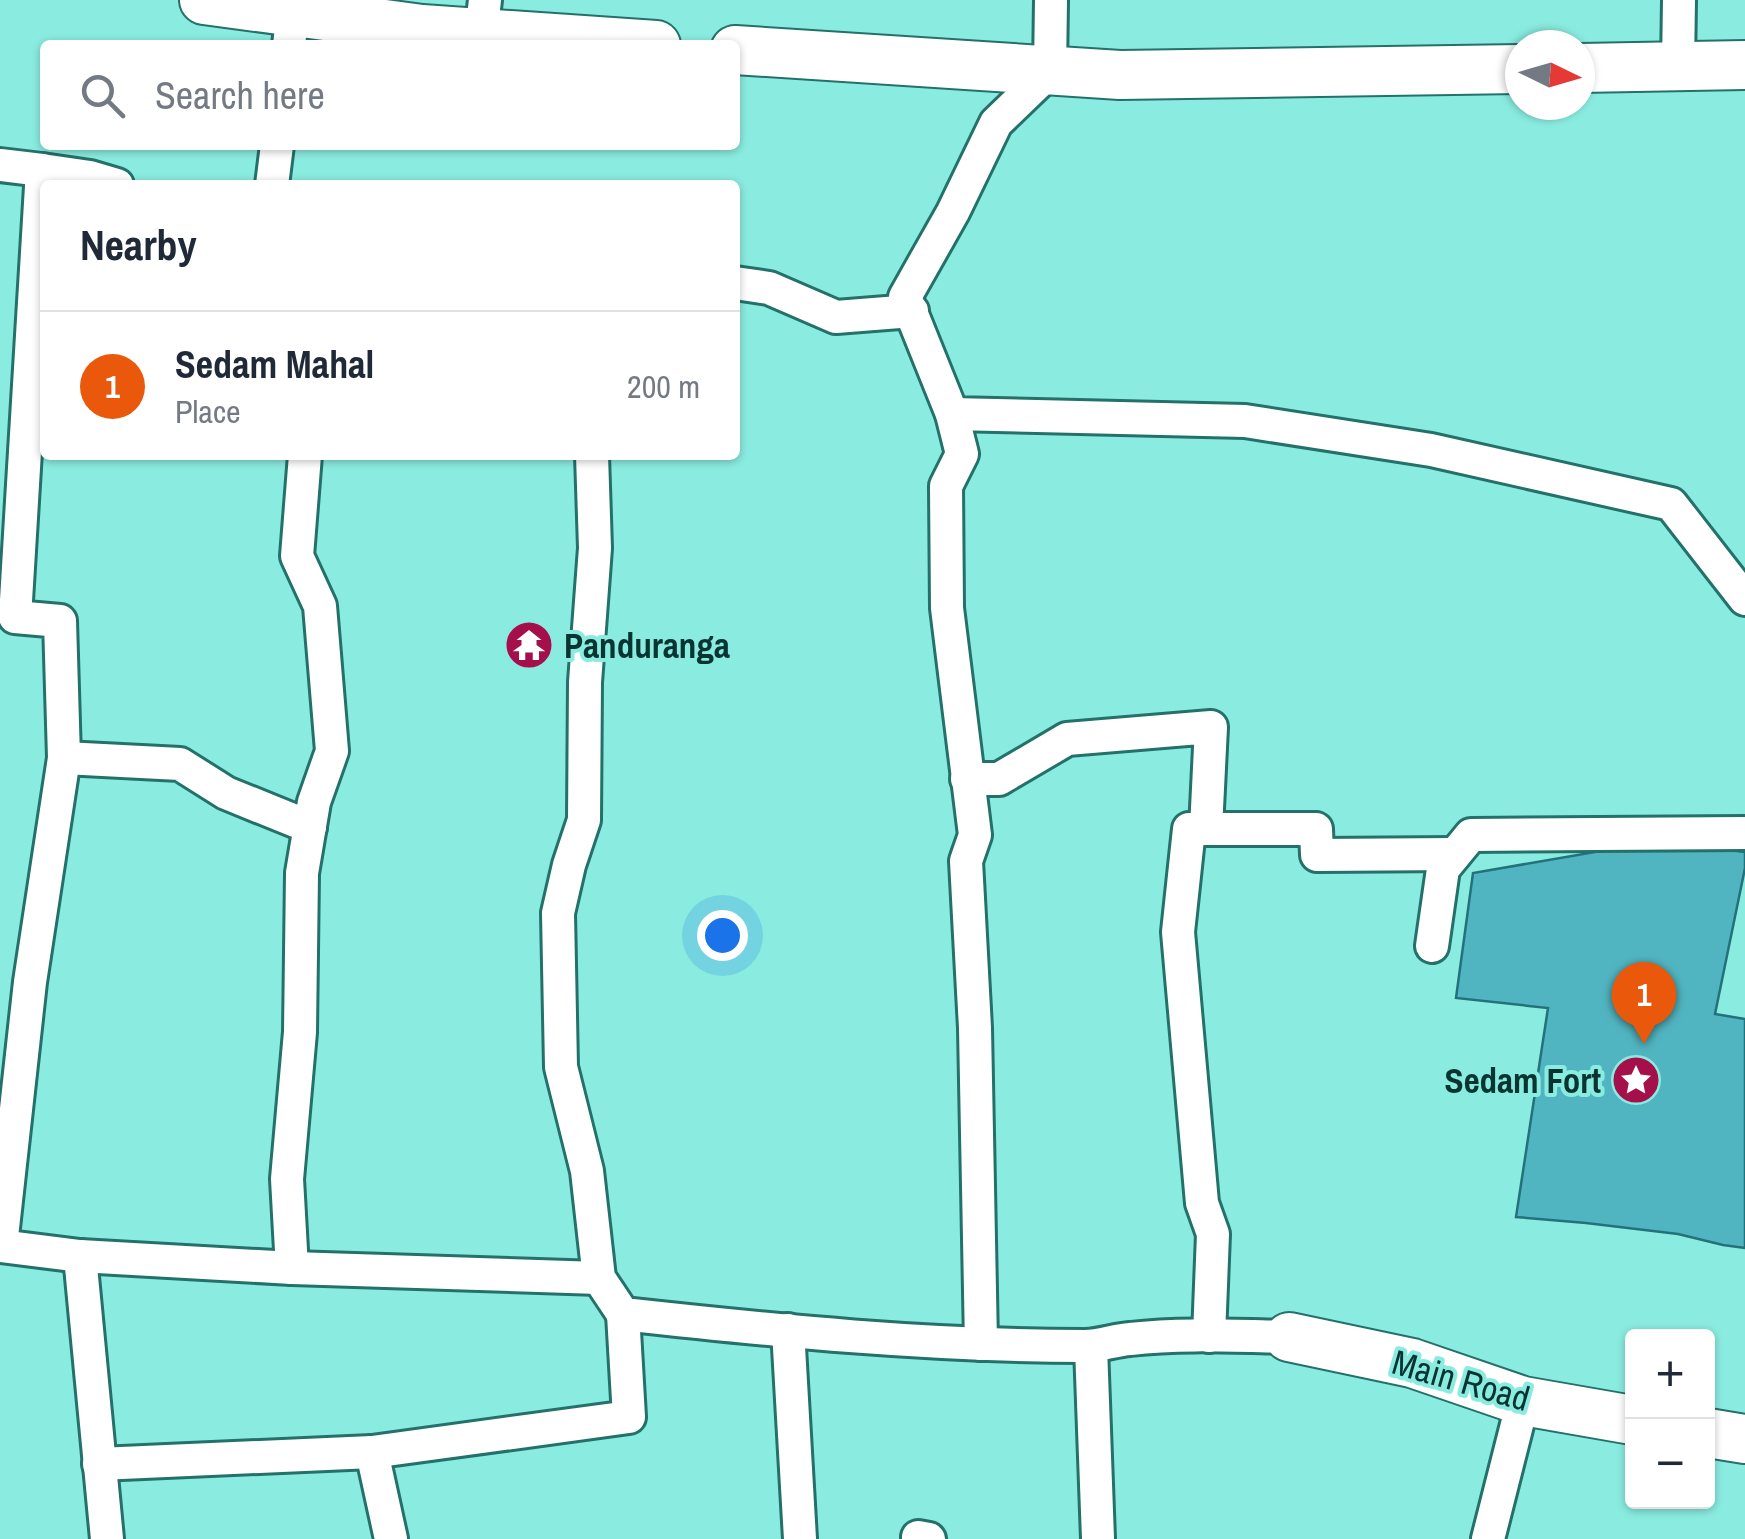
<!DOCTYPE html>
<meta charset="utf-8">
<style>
:root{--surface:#fff;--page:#f2f2f3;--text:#1f2937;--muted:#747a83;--line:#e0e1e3;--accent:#ea580c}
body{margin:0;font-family:"Archivo Narrow",sans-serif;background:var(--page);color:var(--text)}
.controls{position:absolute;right:30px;bottom:30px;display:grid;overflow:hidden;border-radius:10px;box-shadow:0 2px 8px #0004}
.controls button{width:90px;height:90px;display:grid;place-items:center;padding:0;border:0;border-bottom:2px solid var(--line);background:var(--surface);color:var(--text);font:50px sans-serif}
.compass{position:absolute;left:1505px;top:30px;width:90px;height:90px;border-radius:50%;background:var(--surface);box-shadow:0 2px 8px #0004;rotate:95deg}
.you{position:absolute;left:722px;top:935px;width:35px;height:35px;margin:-25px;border:8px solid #fff;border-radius:50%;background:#1a73e8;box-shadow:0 0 0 15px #1a73e833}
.badge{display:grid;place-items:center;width:65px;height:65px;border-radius:50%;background:var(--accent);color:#fff;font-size:32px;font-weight:700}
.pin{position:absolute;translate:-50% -82px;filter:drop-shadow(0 2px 5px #0008)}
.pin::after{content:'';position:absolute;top:52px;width:35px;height:30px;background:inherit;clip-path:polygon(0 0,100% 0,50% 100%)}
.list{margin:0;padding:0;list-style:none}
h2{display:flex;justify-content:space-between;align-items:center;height:130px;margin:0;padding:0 40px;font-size:42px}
h2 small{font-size:32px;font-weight:400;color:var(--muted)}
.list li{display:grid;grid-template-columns:65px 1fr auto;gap:30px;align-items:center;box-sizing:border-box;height:150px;padding:0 40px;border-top:2px solid var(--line)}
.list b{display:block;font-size:38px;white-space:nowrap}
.list p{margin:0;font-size:32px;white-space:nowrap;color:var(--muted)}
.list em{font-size:32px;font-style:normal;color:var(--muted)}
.icon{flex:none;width:55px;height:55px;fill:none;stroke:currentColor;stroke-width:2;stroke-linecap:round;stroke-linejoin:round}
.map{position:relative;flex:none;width:1745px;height:1539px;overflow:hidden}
.search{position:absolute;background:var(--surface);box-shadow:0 2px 8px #0004;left:40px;top:40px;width:700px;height:110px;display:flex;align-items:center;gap:25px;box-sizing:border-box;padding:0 35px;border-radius:10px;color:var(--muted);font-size:38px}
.panel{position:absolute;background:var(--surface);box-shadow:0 2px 8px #0004;left:40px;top:180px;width:700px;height:280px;border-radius:10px}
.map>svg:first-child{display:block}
.building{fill:#51b5c1;stroke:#23727b;stroke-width:2.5}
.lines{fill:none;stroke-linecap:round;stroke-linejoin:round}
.street-casing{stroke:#237169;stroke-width:38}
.secondary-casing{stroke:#237169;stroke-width:52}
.street{stroke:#fff;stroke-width:32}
.secondary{stroke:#fff;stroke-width:48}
.labels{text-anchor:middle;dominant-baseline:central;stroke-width:8;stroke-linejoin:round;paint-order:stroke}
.poi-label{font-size:35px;font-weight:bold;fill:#083531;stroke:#8aece0;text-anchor:start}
.street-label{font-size:35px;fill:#083531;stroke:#8aece0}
</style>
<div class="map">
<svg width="1745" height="1539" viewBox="0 0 1745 1539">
<rect width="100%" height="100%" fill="#8aece0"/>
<polygon class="building" points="1680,844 1745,852 1745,868 1715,1014 1745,1019 1745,1248 1723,1245 1678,1234 1586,1223 1516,1217 1548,1008 1456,998 1473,873 1618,848"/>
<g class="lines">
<g class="street-casing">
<g id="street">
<polyline points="1051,0 1050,71 996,123 953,212 905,297 952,414 1245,421 1431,450 1671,504 1745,599"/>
<polyline points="481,34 485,0"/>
<polyline points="289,45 293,11"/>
<polyline points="1678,66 1679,0"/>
<polyline points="0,165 42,170"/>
<polyline points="117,185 90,177 42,170 15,617 60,621 64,758 30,982 1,1246 80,1256 292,1268 287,1179 300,1032 302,873 314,802 332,751 320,606 297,556 305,455"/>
<polyline points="272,185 277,145"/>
<polyline points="735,283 769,288 836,317 912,311"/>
<polyline points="952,414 962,454 946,486 947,608 975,835 966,861 975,1028 981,1344"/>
<path d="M592 455 595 548 585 682 584 820 569 865 558 913 561 1067 587 1171 599 1278 623 1314C776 1331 931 1346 1085 1346 1100 1346 1115 1340 1130 1339 1182 1333 1237 1336 1289 1337"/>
<polyline points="64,758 180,764 226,793 310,827"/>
<polyline points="967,779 999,779 1067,739 1211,727 1206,829"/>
<polyline points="1432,946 1443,869 1471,835 1745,833"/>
<polyline points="80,1256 107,1539"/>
<polyline points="292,1268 599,1278"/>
<polyline points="788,1330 800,1539"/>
<polyline points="1209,1336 1213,1234 1202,1203 1178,932 1189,829 1316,829 1317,855 1455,854"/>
<polyline points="1091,1347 1098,1539"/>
<polyline points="99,1464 372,1452"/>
<polyline points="918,1537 929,1539"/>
<polyline points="391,1539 372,1452 629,1417 623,1314"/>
<polyline points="1488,1539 1523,1401"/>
</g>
</g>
<g class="secondary-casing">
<g id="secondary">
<polyline points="204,0 422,29 656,45"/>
<polyline points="735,50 1120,75 1520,69"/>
<polyline points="1580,68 1745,65"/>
<polyline points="1289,1337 1412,1363 1523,1401 1632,1420"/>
<polyline points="1708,1433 1745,1439"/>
</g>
</g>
<use href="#street" class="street"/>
<use href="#secondary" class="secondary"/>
</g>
<defs>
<g id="temple-disc" transform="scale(2.5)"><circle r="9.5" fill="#a5104b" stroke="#8aece0"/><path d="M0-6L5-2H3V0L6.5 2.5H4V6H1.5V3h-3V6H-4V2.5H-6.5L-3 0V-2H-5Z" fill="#fff"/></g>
<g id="sight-disc" transform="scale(2.5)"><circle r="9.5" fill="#a5104b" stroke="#8aece0"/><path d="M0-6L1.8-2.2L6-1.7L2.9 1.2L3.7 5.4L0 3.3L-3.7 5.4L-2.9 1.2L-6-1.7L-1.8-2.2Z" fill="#fff"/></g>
</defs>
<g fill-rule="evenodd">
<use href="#temple-disc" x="529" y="645"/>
<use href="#sight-disc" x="1636" y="1080"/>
</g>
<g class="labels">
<g class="poi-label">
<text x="564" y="645">Panduranga</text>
<text x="1601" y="1080" text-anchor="end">Sedam Fort</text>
</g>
<g class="street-label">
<text transform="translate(1461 1380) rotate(16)">Main Road</text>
</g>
</g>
</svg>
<div class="controls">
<button>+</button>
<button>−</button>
</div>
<svg class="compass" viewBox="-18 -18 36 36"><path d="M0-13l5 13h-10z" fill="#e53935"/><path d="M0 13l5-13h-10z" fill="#747a83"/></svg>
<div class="you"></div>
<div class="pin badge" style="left:1644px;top:1044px">1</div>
<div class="search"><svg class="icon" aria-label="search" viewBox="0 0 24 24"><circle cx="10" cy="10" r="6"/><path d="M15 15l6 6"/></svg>Search here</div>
<section class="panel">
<h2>Nearby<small></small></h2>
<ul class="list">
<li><span class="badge">1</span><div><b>Sedam Mahal</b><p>Place</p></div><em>200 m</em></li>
</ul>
</section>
</div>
